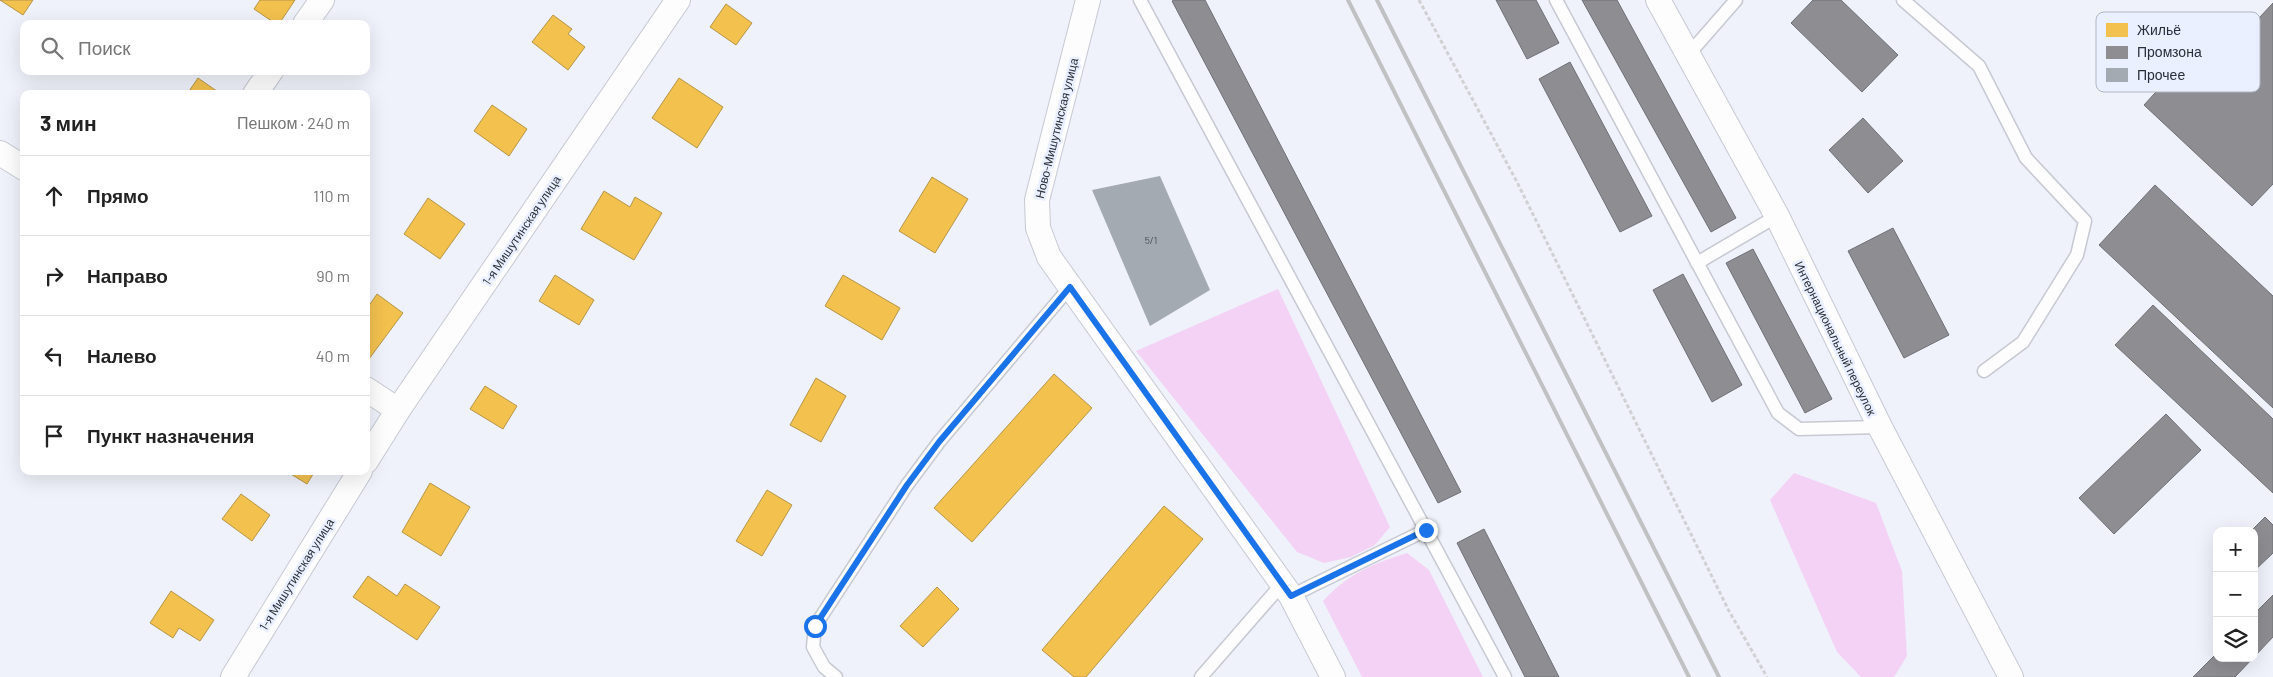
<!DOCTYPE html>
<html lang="ru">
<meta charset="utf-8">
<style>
:root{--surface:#fff;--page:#f2f2f2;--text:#222;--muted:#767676;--line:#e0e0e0}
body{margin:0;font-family:Barlow,sans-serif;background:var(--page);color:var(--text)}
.controls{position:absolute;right:15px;bottom:15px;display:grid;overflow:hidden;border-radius:10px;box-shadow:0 5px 20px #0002}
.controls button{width:45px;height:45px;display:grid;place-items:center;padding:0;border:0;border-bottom:1px solid var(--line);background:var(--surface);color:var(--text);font:25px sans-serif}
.stop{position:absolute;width:15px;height:15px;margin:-11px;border:4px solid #1a73e8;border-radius:50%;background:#fff}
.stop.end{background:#1a73e8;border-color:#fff;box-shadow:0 1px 5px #0008}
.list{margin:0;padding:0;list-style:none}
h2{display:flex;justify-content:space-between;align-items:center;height:65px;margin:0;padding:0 20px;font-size:21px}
h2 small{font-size:16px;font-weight:400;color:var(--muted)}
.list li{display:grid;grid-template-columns:32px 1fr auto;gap:15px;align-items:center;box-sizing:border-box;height:80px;padding:0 20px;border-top:1px solid var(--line)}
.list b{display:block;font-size:19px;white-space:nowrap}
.list em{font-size:16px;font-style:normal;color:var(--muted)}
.icon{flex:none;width:28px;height:28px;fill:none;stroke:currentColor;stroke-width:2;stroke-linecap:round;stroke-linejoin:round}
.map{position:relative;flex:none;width:2273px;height:677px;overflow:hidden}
.search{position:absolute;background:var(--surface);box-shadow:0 5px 20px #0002;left:20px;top:20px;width:350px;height:55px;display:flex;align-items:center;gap:12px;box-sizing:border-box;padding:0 18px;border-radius:10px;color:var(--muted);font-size:19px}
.panel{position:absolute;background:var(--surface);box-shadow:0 5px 20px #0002;left:20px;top:90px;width:350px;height:385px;border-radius:10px}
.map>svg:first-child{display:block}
.green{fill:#f4d2f6}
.homes{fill:#f2c14e;stroke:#b69547}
.industry{fill:#8d8d92;stroke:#6f7077}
.building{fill:#a4aab1}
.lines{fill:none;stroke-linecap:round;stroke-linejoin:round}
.service-casing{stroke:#c6c9d1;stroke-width:15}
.minor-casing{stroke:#c6c9d1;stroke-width:26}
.path{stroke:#d0d1d4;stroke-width:3;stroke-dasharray:4 2.5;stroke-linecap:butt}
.service{stroke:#fdfdfe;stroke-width:12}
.minor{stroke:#fdfdfe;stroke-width:24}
.rail{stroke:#bfc1c3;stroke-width:4}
.route{stroke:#1a73e8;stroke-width:6}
.labels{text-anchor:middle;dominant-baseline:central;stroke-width:5;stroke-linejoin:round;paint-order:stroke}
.number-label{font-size:10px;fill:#484d56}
.street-label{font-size:12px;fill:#2a2e37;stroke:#eaf0ff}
.key{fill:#eaf0ff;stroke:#b0b6c3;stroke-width:1}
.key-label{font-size:14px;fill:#2a2e37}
</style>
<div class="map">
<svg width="2273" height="677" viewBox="0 0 2273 677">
<rect width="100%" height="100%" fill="#eff2fa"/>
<g class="green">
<polygon points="1278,289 1390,527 1375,545 1351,557 1324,563 1297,552 1136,351"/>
<polygon points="1794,473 1876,503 1902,571 1907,656 1894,677 1861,677 1837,652 1770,500"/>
<path d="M1407 553 1429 570 1483 677H1362L1323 601C1349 573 1372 564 1407 553Z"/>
</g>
<g class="homes">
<polygon points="0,0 33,0 23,15"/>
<polygon points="260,0 295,0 279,24 276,24 254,9"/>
<polygon points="726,4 752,23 736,45 710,27"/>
<polygon points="553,15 572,29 568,34 585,47 568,70 532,42"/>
<polygon points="198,78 221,94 187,94"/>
<polygon points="679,78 723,107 697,148 652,118"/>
<polygon points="492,105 527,129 509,156 474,131"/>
<polygon points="932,177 968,199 935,253 899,231"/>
<polygon points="604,191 630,207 635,197 662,213 634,260 581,229"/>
<polygon points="428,198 465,224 440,259 404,234"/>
<polygon points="555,275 594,300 579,325 539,301"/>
<polygon points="843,275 900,308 882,340 825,306"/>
<polygon points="377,294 403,313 366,363 366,310"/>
<polygon points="1054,374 1092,408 972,542 934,508"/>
<polygon points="816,378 846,396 821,442 790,425"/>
<polygon points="485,386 517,406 503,429 470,409"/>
<polygon points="286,471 315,471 307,484"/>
<polygon points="430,483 470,507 441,556 402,532"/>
<polygon points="767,490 792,505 762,556 736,541"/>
<polygon points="241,494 270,515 252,541 222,519"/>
<polygon points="1164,506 1203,539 1086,677 1074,677 1042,650"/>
<polygon points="368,576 397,596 405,584 440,607 417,640 353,597"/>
<polygon points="937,587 959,609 923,647 900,626"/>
<polygon points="171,591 214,620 200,641 179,628 173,638 150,623"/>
</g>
<g class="industry">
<polygon points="1174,0 1205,0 1461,492 1438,503 1172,1"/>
<polygon points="1496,0 1536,0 1559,43 1527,59"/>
<polygon points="1582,0 1617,0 1736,218 1711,232"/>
<polygon points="1813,0 1841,0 1898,55 1862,92 1791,23"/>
<polygon points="2273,3 2273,184 2252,206 2144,105 2198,46 2217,63"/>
<polygon points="1570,62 1652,216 1620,232 1539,79"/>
<polygon points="1863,118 1903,161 1868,193 1829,150"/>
<polygon points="2155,185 2273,296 2273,408 2099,245"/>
<polygon points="1893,228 1949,335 1904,358 1848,251"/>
<polygon points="1753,249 1832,399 1805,413 1726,263"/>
<polygon points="1683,274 1742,385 1712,402 1653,290"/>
<polygon points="2153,305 2273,419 2273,493 2115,345"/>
<polygon points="2166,414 2201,450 2114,534 2079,498"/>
<polygon points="2265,517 2273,525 2273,553 2254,571 2254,531 2251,531"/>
<polygon points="1484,529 1559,677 1525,677 1457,543"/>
<polygon points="2273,595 2273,637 2254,657 2254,614"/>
<polygon points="2217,653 2217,658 2253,658 2235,677 2193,677"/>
</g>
<polygon class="building" points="1160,176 1210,290 1150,326 1092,190"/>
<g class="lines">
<g class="service-casing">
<g id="service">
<polyline points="1140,0 1505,677"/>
<polyline points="1556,0 1778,413 1799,429 1880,427"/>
<polyline points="1903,0 1979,66 2026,158 2085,221 2077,255 2023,342 1984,371"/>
<polyline points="1688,55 1736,0"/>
<polyline points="1697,263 1777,216"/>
<polyline points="1291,596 1426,530"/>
<polyline points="836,677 824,667 813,647 815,626 907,485 939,442 1070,287"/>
<polyline points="1201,677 1282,584"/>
</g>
</g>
<g class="minor-casing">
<g id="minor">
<polyline points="1088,0 1037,200 1038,228 1049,257 1291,596 1333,677"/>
<polyline points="1658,0 1777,216 1880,427 2011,677"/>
<polyline points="305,24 322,0"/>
<polyline points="255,94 271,71"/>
<polyline points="0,153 24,168"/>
<polyline points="366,389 398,410"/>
<polyline points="366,461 398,410 678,0"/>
<polyline points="233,677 360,471"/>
</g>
</g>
<polyline class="path" points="1419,0 1517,182 1729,611 1767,677"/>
<use href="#service" class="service"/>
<use href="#minor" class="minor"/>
<g class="rail">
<polyline points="1348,0 1689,677"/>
<polyline points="1377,0 1719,677"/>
</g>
</g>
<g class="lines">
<polyline class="route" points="815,626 907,485 939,442 1070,287 1291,596 1426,530"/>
</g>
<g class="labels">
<g class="number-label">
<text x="1151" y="240">5/1</text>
</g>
<g class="street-label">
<text transform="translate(1056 128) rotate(-76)">Ново-Мишутинская улица</text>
<text transform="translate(521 230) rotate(-56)">1-я Мишутинская улица</text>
<text transform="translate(1836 338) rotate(64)">Интернациональный переулок</text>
<text transform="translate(296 574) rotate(-58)">1-я Мишутинская улица</text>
</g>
</g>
<rect x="2096" y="12" width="164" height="80" rx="8" class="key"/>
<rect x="2106" y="23" width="22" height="14" fill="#f2c14e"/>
<rect x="2106" y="46" width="22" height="13" fill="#8d8d92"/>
<rect x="2106" y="68" width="22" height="14" fill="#a4aab1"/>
<g class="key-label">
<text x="2137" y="35">Жильё</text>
<text x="2137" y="57">Промзона</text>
<text x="2137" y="80">Прочее</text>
</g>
</svg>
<div class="controls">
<button>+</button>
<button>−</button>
<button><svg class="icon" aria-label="layers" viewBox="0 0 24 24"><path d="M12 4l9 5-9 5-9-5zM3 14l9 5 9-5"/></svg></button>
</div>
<div class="stop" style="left:815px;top:626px"></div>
<div class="stop end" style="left:1426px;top:530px"></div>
<div class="search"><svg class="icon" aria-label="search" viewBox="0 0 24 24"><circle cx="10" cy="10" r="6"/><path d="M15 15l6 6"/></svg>Поиск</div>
<section class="panel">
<h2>3 мин<small>Пешком · 240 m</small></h2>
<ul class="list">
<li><svg class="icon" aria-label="ahead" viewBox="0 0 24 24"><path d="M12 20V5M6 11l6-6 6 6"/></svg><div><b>Прямо</b></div><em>110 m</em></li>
<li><svg class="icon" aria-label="right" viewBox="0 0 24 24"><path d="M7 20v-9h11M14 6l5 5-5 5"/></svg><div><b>Направо</b></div><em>90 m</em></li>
<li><svg class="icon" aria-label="left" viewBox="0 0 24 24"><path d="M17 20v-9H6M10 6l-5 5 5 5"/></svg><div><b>Налево</b></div><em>40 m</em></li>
<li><svg class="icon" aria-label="arrive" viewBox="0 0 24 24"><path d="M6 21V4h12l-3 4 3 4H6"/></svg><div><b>Пункт назначения</b></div></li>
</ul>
</section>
</div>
